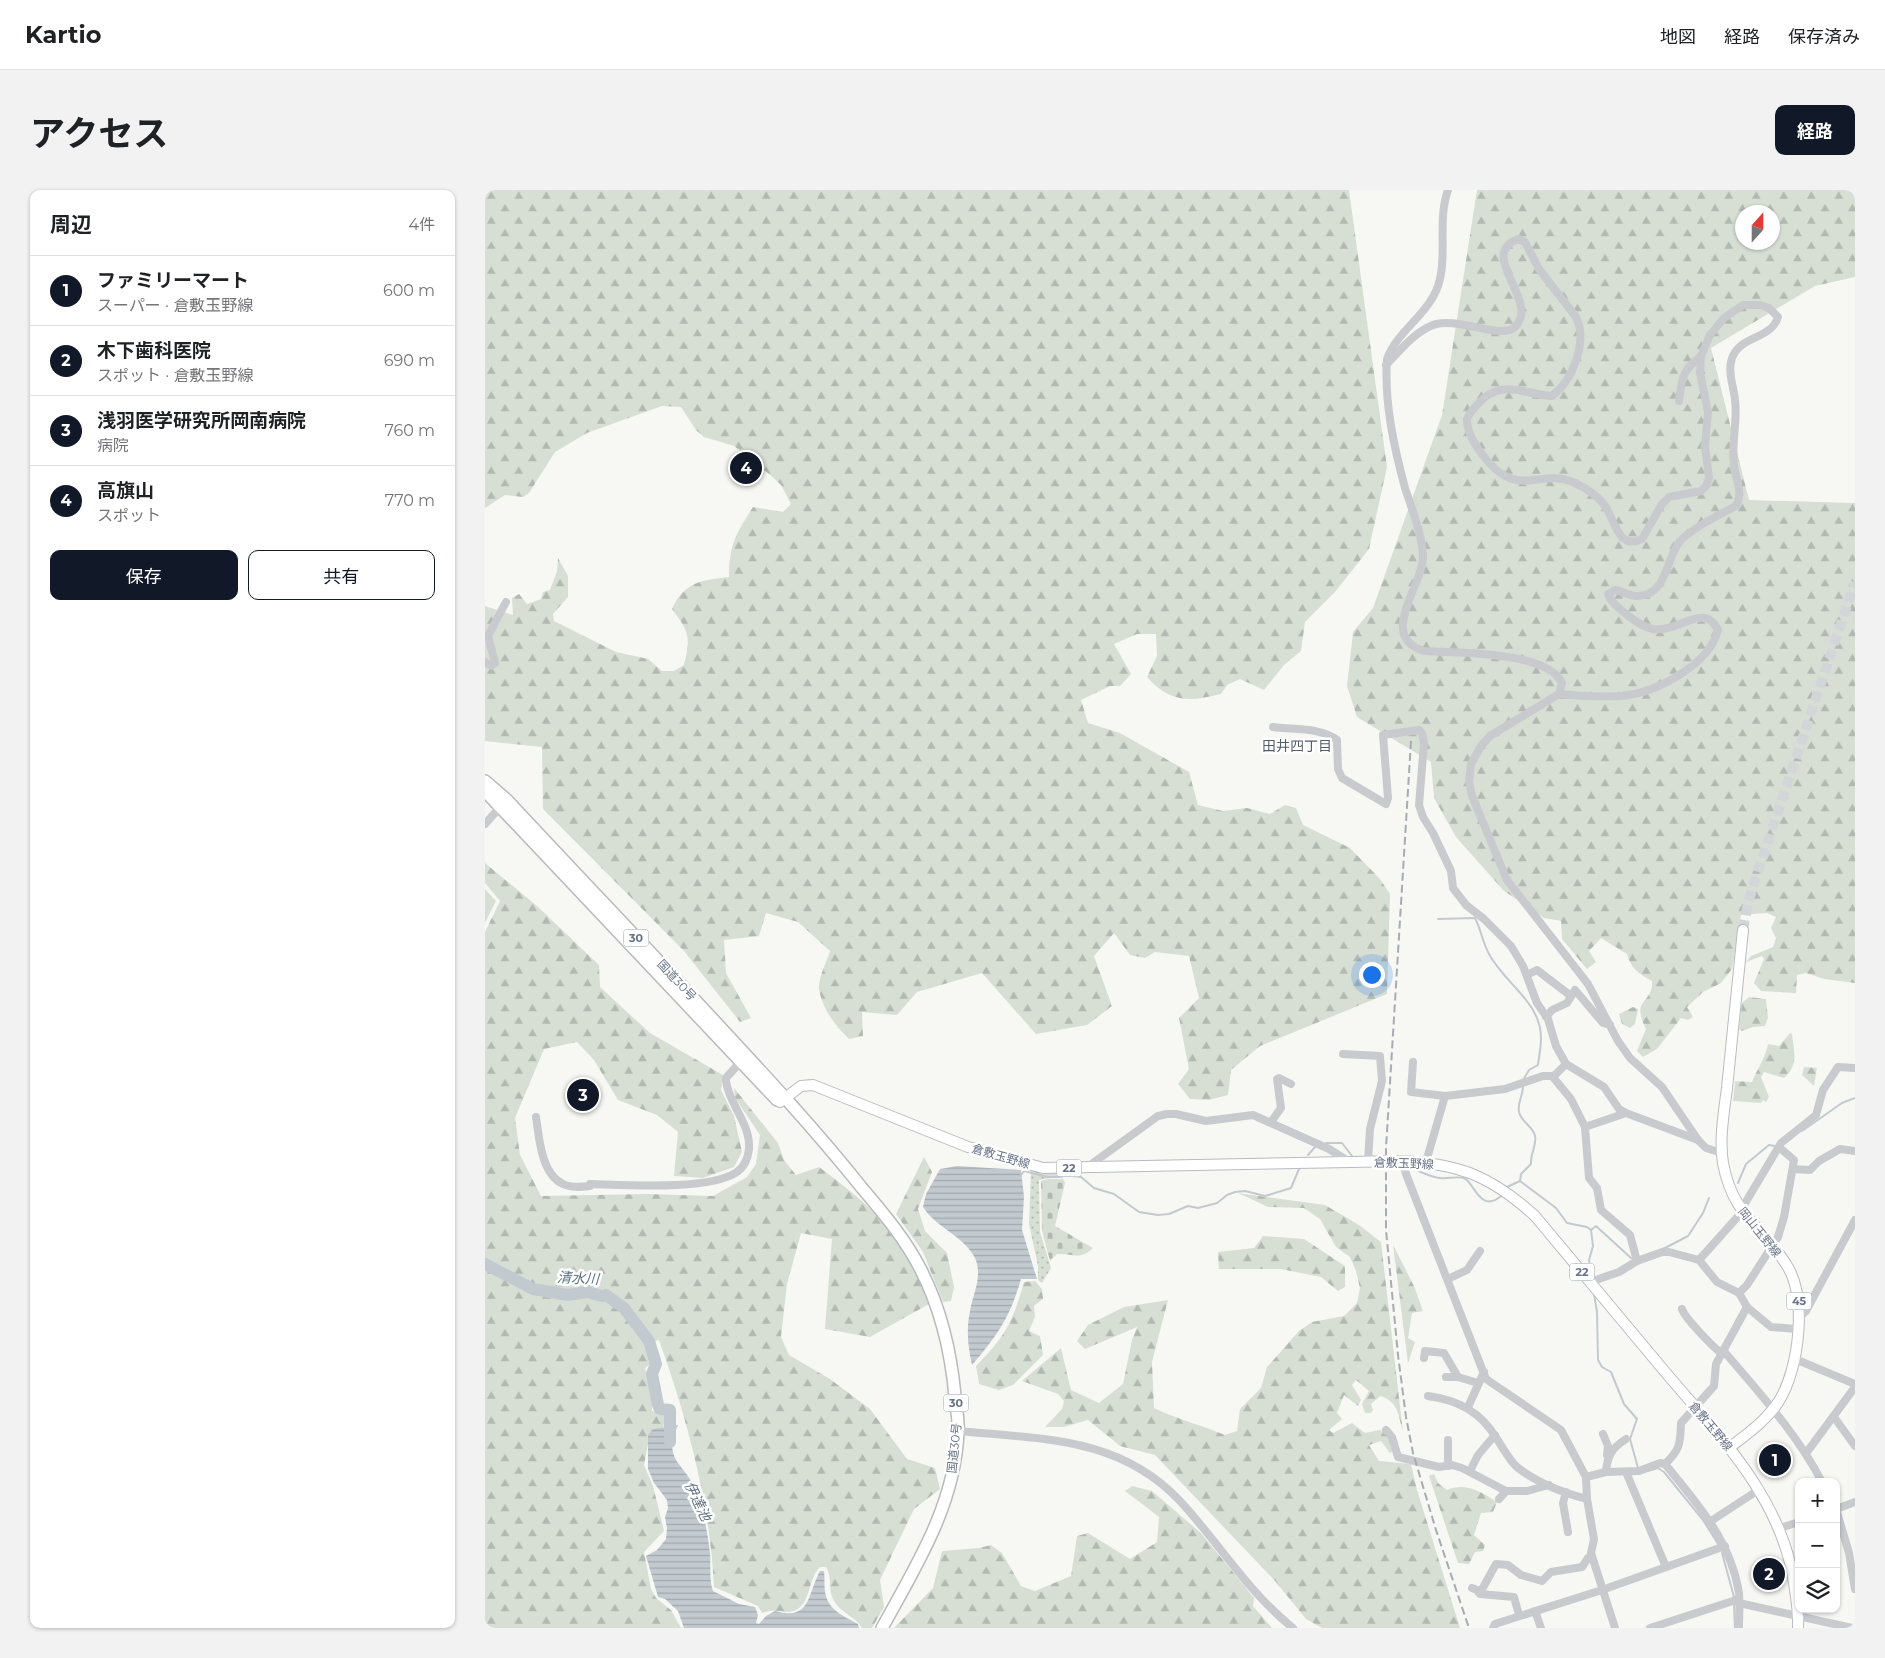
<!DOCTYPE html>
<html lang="ja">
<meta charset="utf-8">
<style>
:root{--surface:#fff;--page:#f2f2f2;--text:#202124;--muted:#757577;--line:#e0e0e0;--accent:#111827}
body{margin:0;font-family:Montserrat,"Noto Sans JP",sans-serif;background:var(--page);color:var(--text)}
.controls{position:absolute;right:15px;bottom:15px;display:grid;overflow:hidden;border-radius:10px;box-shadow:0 1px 4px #0004}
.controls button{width:45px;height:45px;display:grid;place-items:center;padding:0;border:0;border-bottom:1px solid var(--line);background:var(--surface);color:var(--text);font:25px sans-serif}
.compass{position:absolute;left:1250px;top:15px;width:45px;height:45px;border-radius:50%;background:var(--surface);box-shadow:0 1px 4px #0004;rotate:21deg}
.you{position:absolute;left:886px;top:784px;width:18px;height:18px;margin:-12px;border:4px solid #fff;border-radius:50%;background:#1a73e8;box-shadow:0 0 0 8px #1a73e833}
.badge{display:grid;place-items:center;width:32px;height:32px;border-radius:50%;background:var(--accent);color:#fff;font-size:16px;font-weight:700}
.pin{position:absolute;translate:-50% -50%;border:2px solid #fff;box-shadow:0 1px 5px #0006}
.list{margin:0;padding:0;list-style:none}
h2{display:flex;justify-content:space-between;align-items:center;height:65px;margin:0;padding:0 20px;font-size:21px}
h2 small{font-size:16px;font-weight:400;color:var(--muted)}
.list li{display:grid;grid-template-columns:32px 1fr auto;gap:15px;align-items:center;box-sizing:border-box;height:70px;padding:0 20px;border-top:1px solid var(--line)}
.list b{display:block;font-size:19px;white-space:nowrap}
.list p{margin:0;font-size:16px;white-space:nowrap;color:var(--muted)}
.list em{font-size:16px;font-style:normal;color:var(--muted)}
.actions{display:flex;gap:10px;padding:15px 20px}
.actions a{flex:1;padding:11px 0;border:1px solid var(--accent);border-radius:10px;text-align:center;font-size:18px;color:var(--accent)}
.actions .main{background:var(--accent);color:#fff}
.icon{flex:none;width:28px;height:28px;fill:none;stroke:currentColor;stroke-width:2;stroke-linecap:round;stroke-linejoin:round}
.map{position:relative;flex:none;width:1370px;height:1438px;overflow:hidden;border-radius:10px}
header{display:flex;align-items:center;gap:30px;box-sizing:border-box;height:70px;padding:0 25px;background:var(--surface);border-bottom:1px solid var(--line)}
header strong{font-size:24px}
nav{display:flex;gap:28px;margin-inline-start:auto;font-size:18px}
.intro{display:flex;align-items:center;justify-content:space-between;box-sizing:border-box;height:120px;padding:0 30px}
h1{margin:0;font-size:35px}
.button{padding:12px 22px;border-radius:10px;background:var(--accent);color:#fff;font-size:18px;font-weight:700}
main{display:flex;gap:30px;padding:0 30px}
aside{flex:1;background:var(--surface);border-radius:10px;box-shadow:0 1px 4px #0004}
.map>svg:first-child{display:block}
.grass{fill:url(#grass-dots)}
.forest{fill:url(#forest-firs);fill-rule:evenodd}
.cemetery{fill:url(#cemetery-stones)}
.garden{fill:#d7dfd5}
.water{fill:url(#water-rules)}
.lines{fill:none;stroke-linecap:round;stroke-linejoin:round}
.stream{stroke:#c2cad0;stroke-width:2}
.river{stroke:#c2cad0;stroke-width:12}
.major-tunnel{stroke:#d3d6d8;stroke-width:10;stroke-dasharray:10 5;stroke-linecap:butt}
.major-casing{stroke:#b8bbc0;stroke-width:12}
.highway-casing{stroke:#b8babe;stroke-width:14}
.minor{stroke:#c8cace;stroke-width:8}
.major{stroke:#fff;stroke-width:10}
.highway{stroke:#fff;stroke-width:11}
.rail{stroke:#a7abb2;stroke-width:2;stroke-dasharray:8 4;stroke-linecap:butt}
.labels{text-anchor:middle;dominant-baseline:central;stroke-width:5;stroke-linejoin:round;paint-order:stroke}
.shield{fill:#fff;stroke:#949caa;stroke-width:1}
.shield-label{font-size:11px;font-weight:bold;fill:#667286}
.street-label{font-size:12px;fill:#667286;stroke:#fff}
.neighbourhood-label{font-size:14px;fill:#545d6b;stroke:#fff}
.water-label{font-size:14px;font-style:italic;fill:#617382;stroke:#fff}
</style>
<header>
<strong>Kartio</strong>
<nav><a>地図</a><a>経路</a><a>保存済み</a></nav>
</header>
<div class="intro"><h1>アクセス</h1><a class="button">経路</a></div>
<main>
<aside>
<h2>周辺<small>4件</small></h2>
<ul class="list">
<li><span class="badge">1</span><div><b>ファミリーマート</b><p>スーパー · 倉敷玉野線</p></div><em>600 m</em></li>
<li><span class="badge">2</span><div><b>木下歯科医院</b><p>スポット · 倉敷玉野線</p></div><em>690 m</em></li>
<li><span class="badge">3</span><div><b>浅羽医学研究所岡南病院</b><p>病院</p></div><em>760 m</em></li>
<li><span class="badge">4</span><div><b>高旗山</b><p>スポット</p></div><em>770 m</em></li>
</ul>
<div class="actions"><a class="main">保存</a><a>共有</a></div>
</aside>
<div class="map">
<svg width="1370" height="1438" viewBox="0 0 1370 1438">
<defs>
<pattern id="grass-dots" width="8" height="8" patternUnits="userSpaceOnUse" patternTransform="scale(1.25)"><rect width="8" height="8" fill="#d7dfd5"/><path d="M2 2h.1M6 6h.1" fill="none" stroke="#b2b9b2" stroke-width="1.8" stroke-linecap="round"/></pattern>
<pattern id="forest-firs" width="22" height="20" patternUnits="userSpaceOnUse" patternTransform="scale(1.25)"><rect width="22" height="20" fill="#d7dfd5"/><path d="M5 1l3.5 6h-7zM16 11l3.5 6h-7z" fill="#b2b9b2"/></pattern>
<pattern id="cemetery-stones" width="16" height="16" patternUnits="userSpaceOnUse" patternTransform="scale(1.25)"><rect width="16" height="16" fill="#d7dfd5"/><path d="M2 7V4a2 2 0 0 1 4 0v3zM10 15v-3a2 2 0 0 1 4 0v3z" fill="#b2b9b2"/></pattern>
<pattern id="water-rules" width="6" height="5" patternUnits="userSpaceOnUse" patternTransform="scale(1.25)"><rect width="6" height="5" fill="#c2cad0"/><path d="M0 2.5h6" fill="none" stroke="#a1a8ae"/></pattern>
</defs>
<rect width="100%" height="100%" fill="#f7f8f4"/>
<polygon class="grass" points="546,979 576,983 577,986 554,990 555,1042 566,1078 557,1093 553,1090 553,1076 544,1034"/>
<g class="forest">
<path d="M0 0H864L902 277 884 359 850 402 820 432 816 461 799 475 779 500 755 489 742 495 736 504C704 512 685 513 662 487L672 466 671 444H652L629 454 646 484 635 496H625L596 510 603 533 635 543 704 582 713 615 738 621 762 618 785 624 800 615 811 618 818 635 865 658 895 689 905 704 902 804 775 856 746 880 743 905 724 910 705 909 693 894 704 879 694 828 714 808 704 766 670 762 660 768 645 765 629 743 609 766 627 816 602 835 551 844 497 783 432 802 412 825 377 822 378 846 364 849C350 836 337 818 334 799 333 788 342 771 345 761L313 732 281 723 274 746 239 750 241 783 266 828 255 832 199 761 58 619 57 557 0 551V416L28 425 27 408 34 404 42 414 56 409 58 402 65 400 72 381 73 368 83 386V407L68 424 69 431 131 462 163 469 177 481H189L199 475C206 446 204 442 187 419 199 392 217 390 244 387 244 354 251 344 268 317L298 322 306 314 296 295 284 284 249 256 219 247 211 240 196 217 177 216 102 243 70 262 44 303 38 307 20 305 0 318Z"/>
<path d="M992 0H1370V87L1330 96 1226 158 1264 310 1370 313V793L1339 789 1321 783 1312 785 1311 803 1276 801 1269 793 1279 769 1277 766 1261 772 1266 766 1288 757 1291 748 1286 738 1291 727 1282 723 1256 725 1247 779 1236 793 1218 802 1202 817 1208 827 1203 830 1196 828 1172 859 1158 867 1152 861 1161 839C1145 807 1168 815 1167 791 1154 784 1146 779 1142 764L1116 748 1104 761 1111 772 1102 779 1077 749 1076 731 1059 728 1019 701 971 647 949 608 946 572 872 527 862 496 868 442 888 418 957 225ZM1258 22H1288V52H1258Z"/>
<path d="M0 673 52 716 114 775 115 797 165 843 238 885 236 900 249 926 257 962 249 977 218 988 189 986 193 942 172 925 133 910 109 870 92 852 59 859 30 928 35 965 56 1006 162 1004 228 1006 262 987 271 974 275 945 250 908 249 898 293 953 299 970 311 985 334 977C392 1020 418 1045 444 1114L385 1147 340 1139 347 1049 316 1043 302 1094 296 1147 304 1165 345 1189 385 1219 422 1269 450 1278 455 1299 429 1319 395 1390 399 1417 387 1438H377C371 1427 356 1423 349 1411 342 1399 348 1388 341 1377H335C323 1388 326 1413 311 1420 300 1425 292 1417 277 1423L273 1416 229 1397C225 1313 202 1228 174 1150L164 1153V1162L167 1173 160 1178 167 1204V1221L180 1222 178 1242 163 1254 159 1275 168 1296 179 1341 159 1362 166 1399 171 1408 186 1420 196 1438H0V742L15 711 0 693Z"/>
<polygon points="1264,807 1281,809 1283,828 1280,836 1268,837 1257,841 1254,839 1257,813"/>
<polygon points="1148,817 1153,819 1150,834 1145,838 1137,834 1134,824"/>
<path d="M1305 843 1307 844C1309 862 1314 875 1299 888L1279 882 1276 887 1284 907 1281 912 1278 910 1276 913 1248 911 1250 891 1267 892C1272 879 1281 867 1283 854L1294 856Z"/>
<polygon points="1319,877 1332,878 1329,896 1317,885"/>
<polygon points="439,967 447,982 433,1019 440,1041 462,1063 469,1097 466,1111 458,1112 438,1062 411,1024"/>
<path d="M753 1003 840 1015 874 1035 896 1052 918 1242C913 1225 914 1212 895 1206L886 1214 888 1220 886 1223H880L877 1214 884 1201 871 1190 867 1195 876 1210 873 1216 859 1205 852 1223 857 1229 844 1240 848 1243 867 1233 880 1243 895 1240 904 1247 908 1261 905 1263 896 1251 884 1255 894 1271 926 1274 932 1300 975 1438H837L821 1429 790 1391 670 1265 635 1256 603 1230 579 1237H560L577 1219 579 1211 573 1204 537 1191 576 1158 586 1200 614 1213 638 1194 647 1150 652 1137 600 1159 592 1151 603 1135 639 1117 683 1110 667 1172 669 1218C692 1229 716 1235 740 1245L752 1241 755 1219 776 1198 782 1177 814 1141 827 1132 859 1126 872 1113 875 1098 871 1081 865 1067 851 1057 835 1029 819 1018 783 1017Z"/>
<polygon points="778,1046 819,1049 860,1076 860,1097 853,1101 836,1087 796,1079 734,1079 733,1062 769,1058"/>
<polygon points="908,1055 929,1096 938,1121 927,1123 923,1148 930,1152 923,1173"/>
<path d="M550 1091 557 1099 558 1109 549 1116 550 1127 544 1141 555 1146 558 1165 528 1195 514 1200 494 1194 491 1176C521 1145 527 1134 539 1092Z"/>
<path d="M949 1284 953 1293 962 1300C980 1292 997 1302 1012 1312L1008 1322 996 1323 989 1345 1000 1355 998 1361 990 1362 984 1374 973 1373 944 1286Z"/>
<polygon points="647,1296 667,1301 716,1343 769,1408 768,1416 787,1438 409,1438 448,1398 457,1361 494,1358 506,1355 517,1363 536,1396 550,1401 586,1386 592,1346 603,1343 645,1369 672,1352 674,1327 640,1301"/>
</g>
<path class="cemetery" d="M563 989H578L580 993 570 1036 608 1058C595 1071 587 1063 572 1064L565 1071 557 1041 556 991Z"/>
<polygon class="garden" points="0,699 11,711 0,733"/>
<g class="water">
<path d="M472 976 536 980 539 1007 537 1040 552 1089H536C525 1127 513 1145 487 1175 483 1157 481 1140 485 1121 488 1104 498 1086 490 1068 478 1045 451 1038 438 1017L441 1004 455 979Z"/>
<path d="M193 1235C178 1269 196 1271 209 1296 217 1312 223 1345 225 1363 226 1376 224 1390 228 1401L254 1414 270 1417 273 1425 271 1433 274 1434 281 1426 290 1421C326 1431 322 1405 335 1381H339C340 1388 339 1395 340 1401 342 1420 359 1426 373 1434L374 1438H199L193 1421 180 1409 173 1407 161 1366 172 1360 181 1349 182 1338 180 1327 183 1318 182 1310 169 1293 163 1279V1245L168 1239Z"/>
</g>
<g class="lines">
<g class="stream">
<path d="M953 729 990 728C996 740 998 753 1004 764 1020 794 1056 812 1056 848 1056 857 1054 867 1053 875L1044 880 1038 890"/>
<path d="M1038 894C1039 904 1032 912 1034 922 1036 932 1048 936 1050 946 1052 956 1045 964 1046 974L1036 984 1035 991 1071 1018 1082 1033 1102 1037 1106 1040 1108 1056 1104 1070 1106 1084"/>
<polyline points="1317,941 1357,913 1370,908"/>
<polyline points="841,953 857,953 867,966"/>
<polyline points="823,965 830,957"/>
<path d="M925 978C935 981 945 987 955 988 963 989 972 986 979 988 989 992 995 1024 1016 1006"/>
<polyline points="536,985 539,981 563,987 577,987"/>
<polyline points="587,986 596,987 609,998 629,1004 654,1022 673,1025 684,1024 703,1016 713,1018 732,1013 742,1005 750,1002 760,1001 780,1006 806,998 814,979"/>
<polyline points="1253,993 1261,974 1284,955 1290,956"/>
<polyline points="1022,997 1035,991"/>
<polyline points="1106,1040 1111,1036 1146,1068"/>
<polyline points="1180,1058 1203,1046 1218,1023 1224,1008"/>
<polyline points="1109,1104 1112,1122 1113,1170 1117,1177 1126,1182 1139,1214 1152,1229 1145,1249 1153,1278"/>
<polyline points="1163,1281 1173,1278 1179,1282 1218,1330 1233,1354"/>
<polyline points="1237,1363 1249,1407"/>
<polyline points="1249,1414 1250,1438"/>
</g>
<polyline class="river" points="0,1074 48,1099 83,1105 102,1102 117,1106 121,1105 139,1118 164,1151 171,1174 167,1184 173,1215 175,1219 185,1220 185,1252"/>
<polyline class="major-tunnel" points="1258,740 1263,713 1271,687 1370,392"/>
<g class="major-casing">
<g id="major">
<path d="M295 912 316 896 328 895 483 957 558 978 918 971C976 974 1007 987 1050 1026 1092 1076 1134 1127 1176 1177 1231 1243 1296 1305 1309 1393 1311 1408 1314 1423 1313 1438"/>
<path d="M1244 1258C1262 1244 1282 1230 1294 1211 1314 1179 1323 1107 1301 1074 1276 1034 1248 1027 1238 973 1234 949 1239 922 1242 898 1247 845 1253 793 1258 740"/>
</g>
</g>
<g class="highway-casing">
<g id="highway">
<path d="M0 591 22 610C115 710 210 808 302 910 328 939 353 968 377 998 399 1024 421 1050 436 1080 457 1121 466 1162 470 1206 471 1218 474 1230 473 1242 470 1315 431 1376 397 1438"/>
<polyline points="0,601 292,910"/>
</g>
</g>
<g class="minor">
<path d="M963 0C952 30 963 66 953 96 943 125 912 141 902 169 899 212 909 257 920 298 927 319 936 342 938 364 940 394 891 446 939 461 971 463 1063 461 1077 493L1074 504 1005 546 996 556 986 574 984 592 987 606 1022 690 1103 794 1133 851 1145 868 1177 897 1213 950 1221 958 1237 963"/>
<path d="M901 175C915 161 928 143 948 135 971 126 1016 150 1030 137 1056 111 991 65 1033 49L1040 52 1054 79 1091 127C1103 151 1088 190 1067 206 1043 205 1020 190 999 208 992 215 986 220 982 229 982 241 990 255 997 264 1033 313 1053 276 1090 293 1101 298 1114 307 1120 316 1130 331 1134 361 1157 349L1177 314 1184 307 1216 301 1221 296 1224 288 1220 256 1223 222 1215 183 1216 166 1225 145 1239 128 1258 115H1275L1284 118 1293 127C1286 151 1251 145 1246 172 1243 184 1249 198 1250 210 1253 231 1246 253 1249 275 1250 289 1259 302 1251 316 1237 323 1201 341 1193 354 1181 371 1181 406 1152 406 1144 406 1138 401 1130 400L1123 404C1126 413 1134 418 1141 424 1149 430 1157 437 1168 439 1194 443 1219 411 1233 440 1224 475 1171 503 1136 506 1116 507 1094 506 1074 504"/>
<path d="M1194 211C1197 187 1197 181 1216 166"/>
<polyline points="0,472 6,476 10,473 3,446 21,412"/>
<path d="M788 537C809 540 835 537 852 550L853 579 857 588 901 614 903 608 898 545 934 540 937 543 939 553 934 615 938 627 948 643 966 681 968 698 981 715 999 729 1026 756 1038 776 1052 813 1063 829 1071 856 1081 874 1119 897 1134 919 1141 923 1213 950"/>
<polyline points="0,634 17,615"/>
<polyline points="1042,785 1052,780 1086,806"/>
<polyline points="1061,827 1067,820 1082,813 1090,800 1118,833 1125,835"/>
<polyline points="858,864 895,866 897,891 885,939 883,971"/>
<polyline points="928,872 926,902 960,906"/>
<polyline points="1067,886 1086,909 1100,937 1104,988 1112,998 1116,1020 1145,1045 1152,1071"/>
<path d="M51 927C54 947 56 984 78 994 86 998 96 997 105 996V994C140 995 224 1001 252 982 259 977 263 968 264 959 266 934 244 915 241 891V888L259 868"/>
<polyline points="786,932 796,918 792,889 794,888 806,894"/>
<polyline points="1100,937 1141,923"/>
<polyline points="918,971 921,984 1001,1189 1076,1240 1101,1287 1102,1309 1109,1349 1106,1363 1130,1438"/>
<polyline points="941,972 960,906 1020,899 1058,886 1069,886 1081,874"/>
<polyline points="601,978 673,926 682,924 691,924 721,931 768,925 844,959 863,971"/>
<polyline points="1308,979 1325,980 1334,971 1355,959 1370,961"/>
<polyline points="1256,1020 1296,953 1331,925 1338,900 1353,877 1370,878"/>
<polyline points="1214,1070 1257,1022"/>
<polyline points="963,1089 982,1080 995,1061"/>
<polyline points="1105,1092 1134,1082 1152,1071 1180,1061 1214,1070 1232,1092 1254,1103 1262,1117 1286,1137 1312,1139"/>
<polyline points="1254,1103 1262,1095 1293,1047 1299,1027 1309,970 1295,958"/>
<path d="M1197 1119C1199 1127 1227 1156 1236 1163"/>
<polyline points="1313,1129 1321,1121 1370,1030"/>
<path d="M1238 1160C1274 1203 1311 1242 1337 1292"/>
<polyline points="939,1168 940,1161 959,1163 973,1187"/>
<polyline points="1310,1169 1370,1194"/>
<polyline points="961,1187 973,1187 993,1193"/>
<path d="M943 1206C973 1210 996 1222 1012 1249 1018 1258 1024 1270 1032 1277 1051 1292 1079 1303 1102 1309"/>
<polyline points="983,1217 999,1182"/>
<polyline points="1349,1227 1370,1256"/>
<polyline points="901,1240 907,1247 913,1267 954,1277 967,1275 977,1278 1021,1301 1042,1301 1064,1295"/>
<path d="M473 1241C555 1249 634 1246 695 1311 734 1353 763 1402 808 1438"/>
<polyline points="1118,1244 1123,1256 1122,1265"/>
<polyline points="1322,1262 1370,1197"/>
<path d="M1180 1274C1212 1313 1246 1351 1254 1403 1255 1414 1254 1427 1254 1438"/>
<polyline points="963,1276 963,1250"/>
<polyline points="985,1281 993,1265 1010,1245"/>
<path d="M1121 1282C1122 1266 1127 1258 1141 1249"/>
<polyline points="1141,1282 1181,1377"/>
<path d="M1101 1287 1121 1282 1154 1281 1175 1273 1180 1274C1196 1259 1195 1253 1196 1233L1229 1196 1231 1174 1262 1117"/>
<polyline points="1081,1302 1078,1313 1083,1342"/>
<polyline points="1014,1309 1021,1301"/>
<polyline points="1351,1319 1364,1363 1370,1399"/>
<polyline points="1351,1319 1370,1312"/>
<polyline points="1226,1331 1275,1299"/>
<polyline points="1295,1338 1314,1332"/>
<polyline points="987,1398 992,1400 995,1404 1029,1407 1034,1425"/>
<polyline points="995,1403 1011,1374 1023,1375 1036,1385 1057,1391 1066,1382 1097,1377 1103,1368 1107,1367"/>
<polyline points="1254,1413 1367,1438"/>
<polyline points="1050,1421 1056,1438"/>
<polyline points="1008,1438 1010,1434 1117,1400 1240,1356"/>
<polyline points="1165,1438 1254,1409"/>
</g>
<use href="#major" class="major"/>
<use href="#highway" class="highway"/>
<polyline class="rail" points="926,551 901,958 901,1040 913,1165 921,1227 928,1263 951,1340 984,1438"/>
</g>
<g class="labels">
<g class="shield">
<rect x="138.5" y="739.5" width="25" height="17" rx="4"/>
<rect x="571.5" y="969.5" width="25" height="17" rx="4"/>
<rect x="1084.5" y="1073.5" width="25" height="17" rx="4"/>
<rect x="1301.5" y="1102.5" width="25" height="17" rx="4"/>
<rect x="458.5" y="1204.5" width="25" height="17" rx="4"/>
</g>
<g class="shield-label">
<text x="151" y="748">30</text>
<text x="584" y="978">22</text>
<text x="1097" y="1082">22</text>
<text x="1314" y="1111">45</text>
<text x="471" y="1213">30</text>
</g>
<g class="street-label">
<text transform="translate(192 790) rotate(47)">国道30号</text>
<text transform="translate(516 966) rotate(16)">倉敷玉野線</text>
<text transform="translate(919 973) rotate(2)">倉敷玉野線</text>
<text transform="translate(1275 1042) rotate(51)">岡山玉野線</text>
<text transform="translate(1226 1236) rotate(50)">倉敷玉野線</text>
<text transform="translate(469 1258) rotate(-84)">国道30号</text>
</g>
<g class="neighbourhood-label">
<text x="812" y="556">田井四丁目</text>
</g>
<g class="water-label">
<text transform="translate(93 1088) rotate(3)">清水川</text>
<text transform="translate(213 1311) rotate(64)">伊達池</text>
</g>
</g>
</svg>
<div class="controls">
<button>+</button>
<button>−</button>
<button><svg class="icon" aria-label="layers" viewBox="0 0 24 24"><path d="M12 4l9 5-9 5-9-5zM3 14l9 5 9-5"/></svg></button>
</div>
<svg class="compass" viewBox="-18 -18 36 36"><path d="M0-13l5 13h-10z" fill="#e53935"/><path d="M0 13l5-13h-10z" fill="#757577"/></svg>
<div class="you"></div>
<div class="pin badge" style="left:1290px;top:1270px">1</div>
<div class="pin badge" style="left:1284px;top:1384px">2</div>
<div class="pin badge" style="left:98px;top:905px">3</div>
<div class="pin badge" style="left:261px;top:278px">4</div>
</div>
</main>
